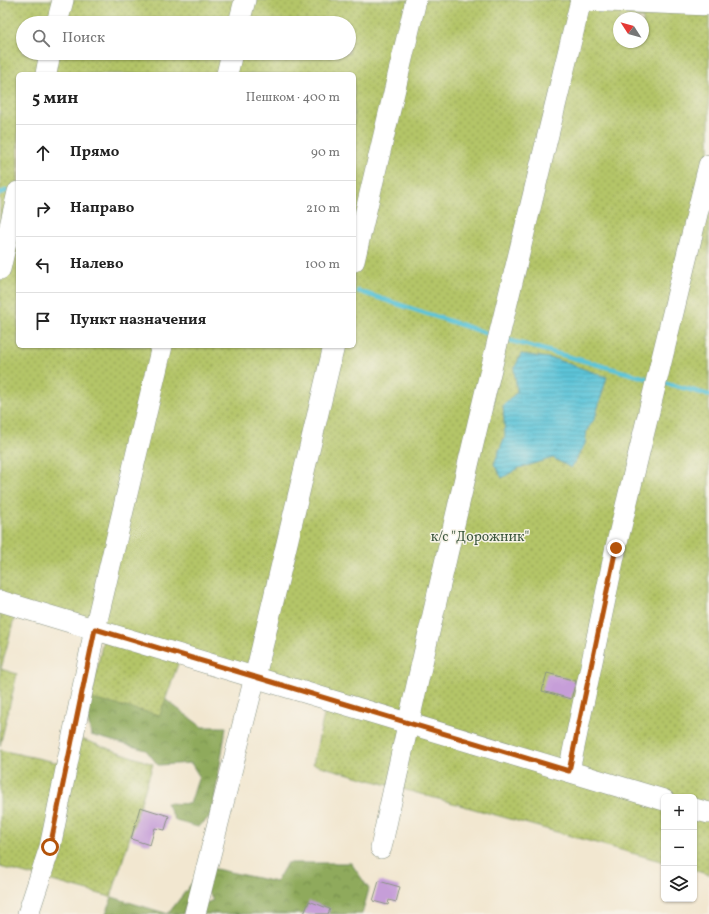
<!DOCTYPE html>
<html lang="ru">
<meta charset="utf-8">
<style>
:root{--surface:#fff;--page:#f6f6f6;--text:#222;--muted:#767676;--line:#e0e0e0}
body{margin:0;font-family:Vollkorn,serif;background:var(--page);color:var(--text)}
.controls{position:absolute;right:12px;bottom:12px;display:grid;overflow:hidden;border-radius:6px;box-shadow:0 1px 3px #0004}
.controls button{width:36px;height:36px;display:grid;place-items:center;padding:0;border:0;border-bottom:1px solid var(--line);background:var(--surface);color:var(--text);font:20px sans-serif}
.compass{position:absolute;left:613px;top:12px;width:36px;height:36px;border-radius:50%;background:var(--surface);box-shadow:0 1px 3px #0004;rotate:306deg}
.stop{position:absolute;width:12px;height:12px;margin:-9px;border:3px solid #b45309;border-radius:50%;background:#fff}
.stop.end{background:#b45309;border-color:#fff;box-shadow:0 1px 4px #0008}
.list{margin:0;padding:0;list-style:none}
h2{display:flex;justify-content:space-between;align-items:center;height:52px;margin:0;padding:0 16px;font-size:17px}
h2 small{font-size:13px;font-weight:400;color:var(--muted)}
.list li{display:grid;grid-template-columns:26px 1fr auto;gap:12px;align-items:center;box-sizing:border-box;height:56px;padding:0 16px;border-top:1px solid var(--line)}
.list b{display:block;font-size:15px;white-space:nowrap}
.list em{font-size:13px;font-style:normal;color:var(--muted)}
.icon{flex:none;width:22px;height:22px;fill:none;stroke:currentColor;stroke-width:2;stroke-linecap:round;stroke-linejoin:round}
.map{position:relative;flex:none;width:709px;height:914px;overflow:hidden}
.search{position:absolute;background:var(--surface);box-shadow:0 1px 3px #0004;left:16px;top:16px;width:340px;height:44px;display:flex;align-items:center;gap:10px;box-sizing:border-box;padding:0 14px;border-radius:22px;color:var(--muted);font-size:15px}
.panel{position:absolute;background:var(--surface);box-shadow:0 1px 3px #0004;left:16px;top:72px;width:340px;height:276px;border-radius:6px}
.map>svg:first-child{display:block}
.forest{fill:url(#forest-crowns);stroke:#577448}
.garden{fill:url(#garden-dots);stroke:#6a814e;fill-rule:evenodd}
.water{fill:url(#water-rules);stroke:#3e8186}
.lines{fill:none;stroke-linecap:round;stroke-linejoin:round}
.stream{stroke:#5dc5d9;stroke-width:4.5}
.building{fill:#c69ed8}
.minor-casing{stroke:#889282;stroke-width:22}
.minor{stroke:#fff;stroke-width:21}
.route{stroke:#b45309;stroke-width:5}
.labels{text-anchor:middle;dominant-baseline:central;stroke-width:3;stroke-linejoin:round;paint-order:stroke}
.park-label{font-size:14px;fill:#3d583e;stroke:#f7f3e8}
</style>
<div class="map">
<svg width="709" height="914" viewBox="0 0 709 914">
<defs>
<pattern id="forest-crowns" width="20" height="18" patternUnits="userSpaceOnUse"><rect width="20" height="18" fill="#8faa5c"/><path d="M2 6a3 3 0 1 1 6 0M12 15a3 3 0 1 1 6 0" fill="none" stroke="#748c4d"/></pattern>
<pattern id="garden-dots" width="8" height="8" patternUnits="userSpaceOnUse"><rect width="8" height="8" fill="#b4c568"/><path d="M2 2h.1M6 6h.1" fill="none" stroke="#92a156" stroke-width="1.8" stroke-linecap="round"/></pattern>
<pattern id="water-rules" width="6" height="5" patternUnits="userSpaceOnUse"><rect width="6" height="5" fill="#5dc5d9"/><path d="M0 2.5h6" fill="none" stroke="#4ca1b1"/></pattern>
</defs>
<rect width="100%" height="100%" fill="#f7f3e8"/>
<filter id="ink" filterUnits="userSpaceOnUse"><feTurbulence type="fractalNoise" baseFrequency=".025" numOctaves="2"/><feDisplacementMap in="SourceGraphic" scale="8" xChannelSelector="R" yChannelSelector="G"/><feConvolveMatrix kernelMatrix="1 2 1 2 8 2 1 2 1" color-interpolation-filters="sRGB"/></filter>
<filter id="wash" filterUnits="userSpaceOnUse"><feTurbulence type="fractalNoise" baseFrequency=".012" numOctaves="4" result="noise"/><feDisplacementMap in="SourceGraphic" scale="16" xChannelSelector="R" yChannelSelector="G"/><feGaussianBlur stdDeviation="0.9" result="paint"/><feColorMatrix in="noise" values="0 0 0 0 0 0 0 0 0 0 0 0 0 0 0 0 0 1.4 0 .05"/><feComposite in="paint" operator="in"/></filter>
<g filter="url(#wash)">
<rect width="100%" height="100%" fill="#f2e7d0"/>
<g class="forest">
<polygon points="98,690 153,690 202,727 226,727 212,815 198,827 176,821 166,803 190,804 199,776 191,763 158,765 146,750 91,735 85,706"/>
<polygon points="287,863 351,863 369,889 362,914 196,914 199,906 213,900 203,886 211,868 276,882"/>
<polygon points="195,879 183,914 106,914 112,897 168,914"/>
</g>
<g class="garden">
<path d="M0 0H709V875L694 870V797H664V862L313 764 326 706 179 661 160 715 91 699 103 640 16 612 1 669 17 674 0 746ZM619 18H643V42H619ZM23 23H349V53H23ZM18 74H354V346H18Z"/>
<polygon points="81,739 153,764 111,897 0,867 0,750 60,763"/>
</g>
<polygon class="water" points="521,354 555,359 607,377 595,418 587,430 585,444 571,468 553,458 519,468 502,478 494,464 505,436 503,405 517,392 514,369"/>
<g class="lines">
<g class="stream">
<polyline points="0,193 6,191"/>
<polyline points="358,291 489,334"/>
<polyline points="508,340 646,378"/>
<polyline points="662,382 709,395"/>
</g>
</g>
<g id="blocks">
<g class="building">
<polygon points="547,673 576,681 571,699 542,691"/>
<polygon points="140,807 169,816 165,830 155,828 150,845 131,839"/>
<polygon points="379,881 400,887 396,902 389,900 388,905 373,901"/>
<polygon points="309,901 330,909 328,914 304,914"/>
</g>
</g>
</g>
<g filter="url(#ink)">
<use href="#blocks" fill-opacity="0" stroke="#889282" stroke-width="1"/>
<g class="lines">
<g class="minor-casing">
<g id="minor">
<polyline points="581,0 709,5"/>
<polyline points="57,23 63,0"/>
<polyline points="239,23 245,0"/>
<polyline points="46,74 50,53"/>
<polyline points="227,74 232,53"/>
<polyline points="354,261 416,0"/>
<polyline points="0,269 18,192"/>
<polyline points="0,601 664,800"/>
<polyline points="569,771 616,547 709,165"/>
<polyline points="694,809 709,813"/>
<path d="M381 848C442 564 512 282 581 0"/>
<polyline points="28,914 50,847 95,629 162,346"/>
<polyline points="195,914 255,677 334,346"/>
</g>
</g>
<use href="#minor" class="minor"/>
</g>
</g>
<g class="lines" filter="url(#ink)">
<polyline class="route" points="50,847 95,629 569,771 616,548"/>
</g>
<g class="labels">
<g class="park-label">
<text x="480" y="537">к/с "Дорожник"</text>
</g>
</g>
</svg>
<div class="controls">
<button>+</button>
<button>−</button>
<button><svg class="icon" aria-label="layers" viewBox="0 0 24 24"><path d="M12 4l9 5-9 5-9-5zM3 14l9 5 9-5"/></svg></button>
</div>
<svg class="compass" viewBox="-18 -18 36 36"><path d="M0-13l5 13h-10z" fill="#e53935"/><path d="M0 13l5-13h-10z" fill="#767676"/></svg>
<div class="stop" style="left:50px;top:847px"></div>
<div class="stop end" style="left:616px;top:548px"></div>
<div class="search"><svg class="icon" aria-label="search" viewBox="0 0 24 24"><circle cx="10" cy="10" r="6"/><path d="M15 15l6 6"/></svg>Поиск</div>
<section class="panel">
<h2>5 мин<small>Пешком · 400 m</small></h2>
<ul class="list">
<li><svg class="icon" aria-label="ahead" viewBox="0 0 24 24"><path d="M12 20V5M6 11l6-6 6 6"/></svg><div><b>Прямо</b></div><em>90 m</em></li>
<li><svg class="icon" aria-label="right" viewBox="0 0 24 24"><path d="M7 20v-9h11M14 6l5 5-5 5"/></svg><div><b>Направо</b></div><em>210 m</em></li>
<li><svg class="icon" aria-label="left" viewBox="0 0 24 24"><path d="M17 20v-9H6M10 6l-5 5 5 5"/></svg><div><b>Налево</b></div><em>100 m</em></li>
<li><svg class="icon" aria-label="arrive" viewBox="0 0 24 24"><path d="M6 21V4h12l-3 4 3 4H6"/></svg><div><b>Пункт назначения</b></div></li>
</ul>
</section>
</div>
